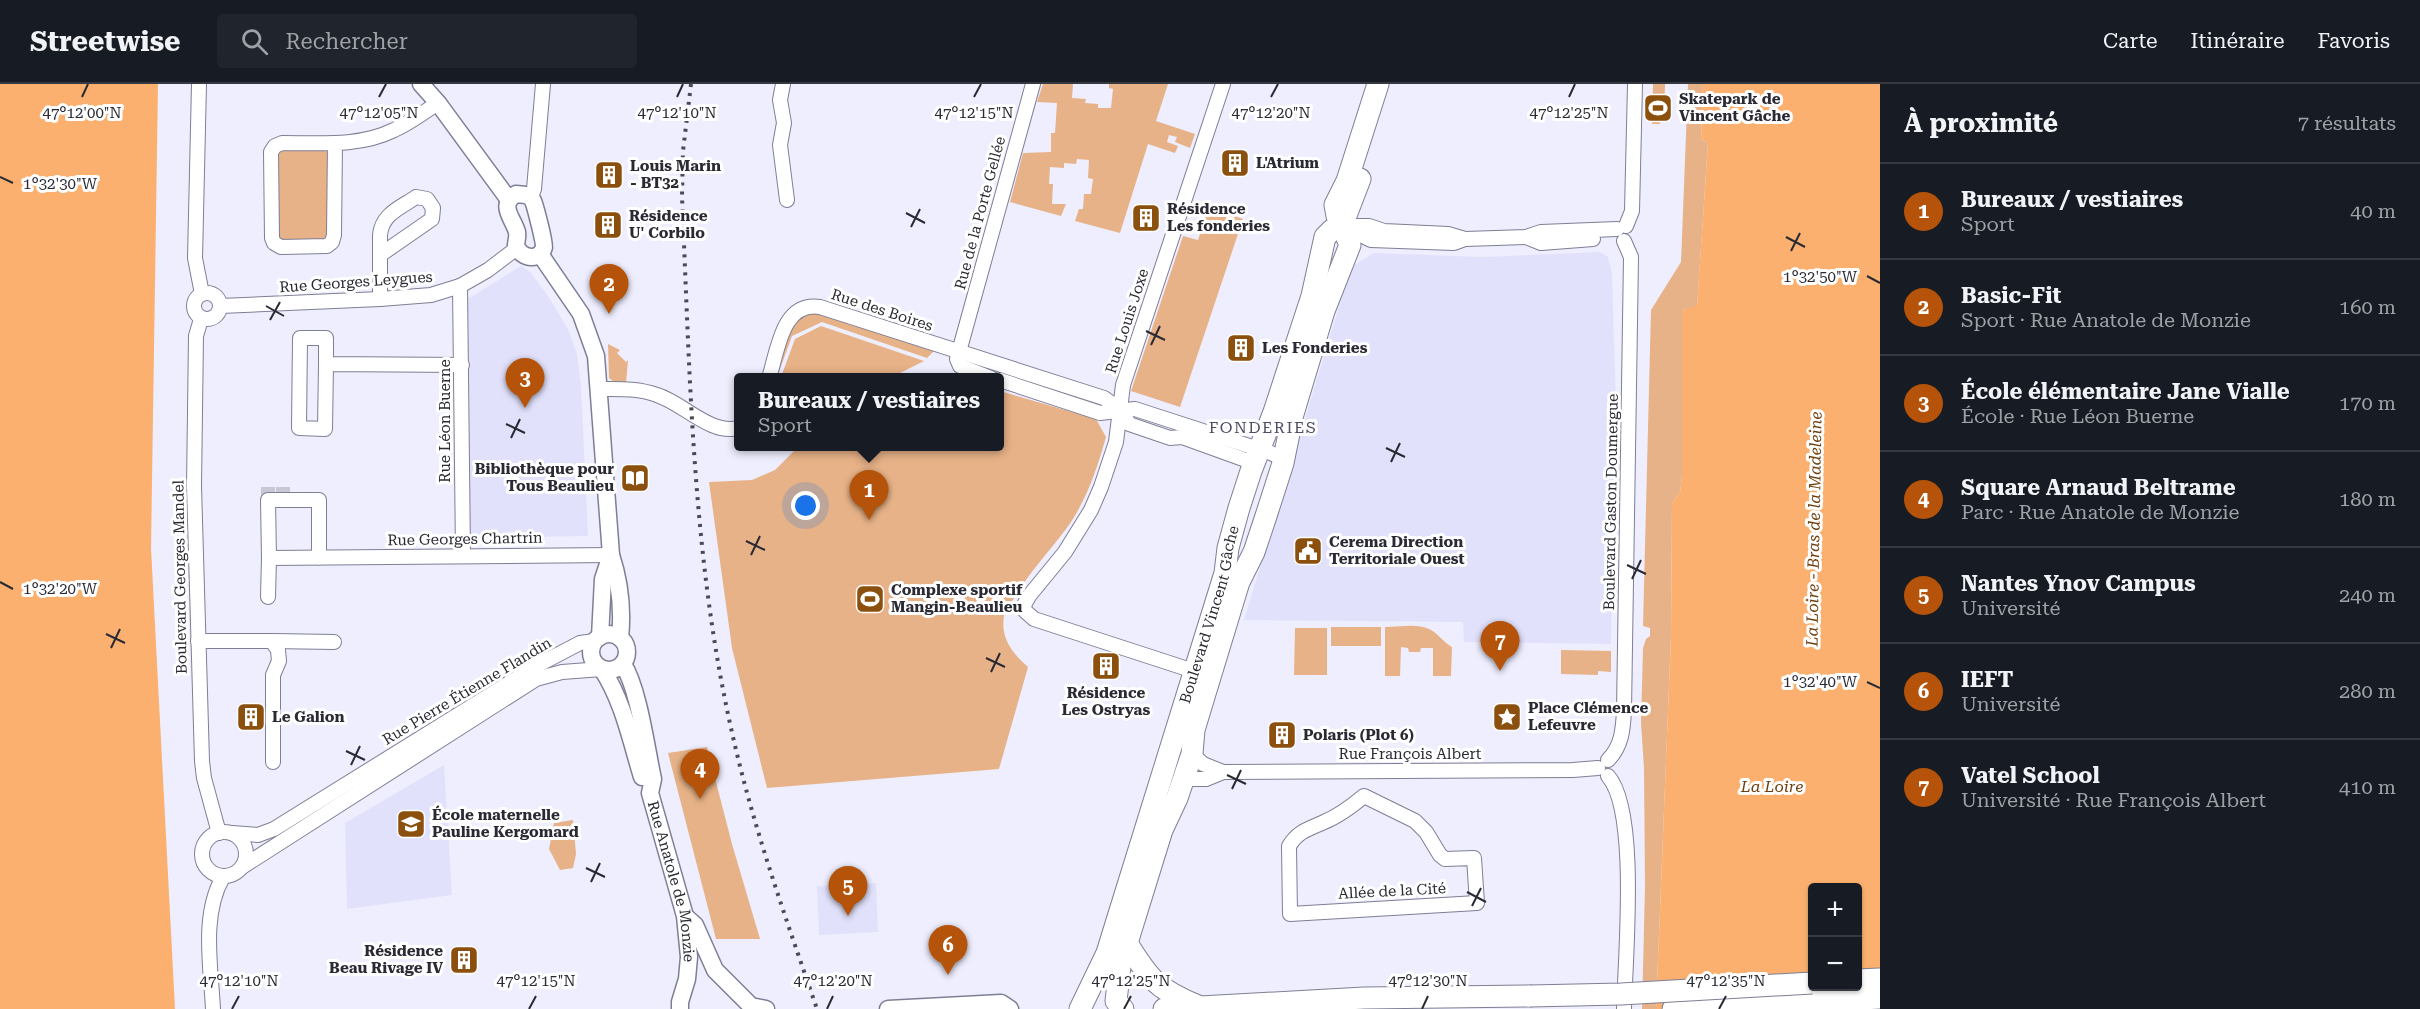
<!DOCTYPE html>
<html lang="fr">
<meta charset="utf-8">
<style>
:root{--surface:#171b24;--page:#20242c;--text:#f1f3f6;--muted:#9ea1a6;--line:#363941;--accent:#b45309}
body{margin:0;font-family:"Roboto Serif",serif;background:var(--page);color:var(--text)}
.controls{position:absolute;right:18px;bottom:18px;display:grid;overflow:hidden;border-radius:6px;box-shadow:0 2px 4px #0004}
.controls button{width:54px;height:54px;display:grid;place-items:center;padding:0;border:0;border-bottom:2px solid var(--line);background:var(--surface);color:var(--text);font:30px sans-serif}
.you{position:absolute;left:806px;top:422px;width:21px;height:21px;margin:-15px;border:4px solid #fff;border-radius:50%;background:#1a73e8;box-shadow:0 0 0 9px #1a73e833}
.badge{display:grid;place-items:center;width:39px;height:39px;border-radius:50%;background:var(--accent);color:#fff;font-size:20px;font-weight:700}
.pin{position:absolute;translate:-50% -50px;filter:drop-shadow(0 2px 3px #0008)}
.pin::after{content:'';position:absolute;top:32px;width:21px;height:18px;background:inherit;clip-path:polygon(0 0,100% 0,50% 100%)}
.popup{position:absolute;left:734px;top:289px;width:270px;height:78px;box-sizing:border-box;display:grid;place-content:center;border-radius:6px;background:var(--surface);filter:drop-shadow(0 2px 4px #0005);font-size:20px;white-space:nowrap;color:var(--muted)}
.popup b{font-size:22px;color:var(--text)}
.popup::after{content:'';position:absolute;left:50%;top:100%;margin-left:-12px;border:12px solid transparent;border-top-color:var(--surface)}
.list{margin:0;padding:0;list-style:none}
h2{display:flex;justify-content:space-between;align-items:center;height:78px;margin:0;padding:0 24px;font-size:26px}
h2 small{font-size:20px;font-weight:400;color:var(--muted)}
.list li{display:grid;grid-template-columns:39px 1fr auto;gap:18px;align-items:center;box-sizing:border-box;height:96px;padding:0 24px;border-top:2px solid var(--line)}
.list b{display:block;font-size:22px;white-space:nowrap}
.list p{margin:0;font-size:20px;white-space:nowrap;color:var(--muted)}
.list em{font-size:20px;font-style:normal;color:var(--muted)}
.icon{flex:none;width:33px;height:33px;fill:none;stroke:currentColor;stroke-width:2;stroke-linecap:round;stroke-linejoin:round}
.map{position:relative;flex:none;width:1880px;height:925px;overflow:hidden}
header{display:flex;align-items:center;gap:36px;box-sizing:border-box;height:84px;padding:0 30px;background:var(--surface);border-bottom:2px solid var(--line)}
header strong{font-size:28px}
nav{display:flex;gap:33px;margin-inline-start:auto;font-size:21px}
.search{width:420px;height:54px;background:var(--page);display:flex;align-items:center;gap:15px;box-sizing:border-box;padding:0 21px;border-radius:6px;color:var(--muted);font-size:22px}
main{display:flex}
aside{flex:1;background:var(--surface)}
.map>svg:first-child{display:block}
.built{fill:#e1e1fc}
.green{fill:#e7b287}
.water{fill:#fbb06f;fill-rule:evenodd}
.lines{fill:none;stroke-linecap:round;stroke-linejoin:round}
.minor-tunnel{stroke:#c7c7d6;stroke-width:14;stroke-dasharray:14 7;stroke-linecap:butt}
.minor-casing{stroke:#7e7e96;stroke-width:16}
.tertiary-casing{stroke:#7e7e96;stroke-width:19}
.primary-casing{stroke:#7e7e96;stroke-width:23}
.minor{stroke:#fff;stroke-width:14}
.tertiary{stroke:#fff;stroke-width:16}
.primary{stroke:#fff;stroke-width:21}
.rail{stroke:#4a4a55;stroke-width:4;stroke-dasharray:3 6;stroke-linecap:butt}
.primary-bridge-casing{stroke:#7e7e96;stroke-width:23;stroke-linecap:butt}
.primary-bridge{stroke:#fff;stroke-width:21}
.ticks{fill:none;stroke:#2a2a34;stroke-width:2}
.labels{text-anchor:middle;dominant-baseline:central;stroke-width:6;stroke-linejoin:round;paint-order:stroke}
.poi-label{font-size:15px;font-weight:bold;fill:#2a2a34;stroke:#fff;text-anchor:start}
.street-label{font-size:15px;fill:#2a2a34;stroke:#fff}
.neighbourhood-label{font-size:16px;letter-spacing:1.5px;fill:#4e4e64;stroke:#fff}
.water-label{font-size:16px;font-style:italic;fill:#6e3e0c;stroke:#fff}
.ticks-label{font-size:15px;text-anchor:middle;fill:#2a2a34;stroke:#fff;stroke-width:6;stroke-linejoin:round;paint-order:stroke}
</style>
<header>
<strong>Streetwise</strong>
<div class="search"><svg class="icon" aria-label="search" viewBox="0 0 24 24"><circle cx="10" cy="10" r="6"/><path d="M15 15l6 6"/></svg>Rechercher</div>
<nav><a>Carte</a><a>Itinéraire</a><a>Favoris</a></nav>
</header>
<main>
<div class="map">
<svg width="1880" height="925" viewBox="0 0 1880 925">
<rect width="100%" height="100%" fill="#eeeefe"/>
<g class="built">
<polygon points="1600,168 1608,173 1612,189 1616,323 1611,560 1464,558 1463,538 1244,536 1351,183 1374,169 1482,173"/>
<polygon points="521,182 531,189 548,212 568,245 577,270 581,301 588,452 469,454 468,215"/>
<polygon points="444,681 452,811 347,825 345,739"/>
<polygon points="876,799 878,848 819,851 817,802"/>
</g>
<g class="green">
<polygon points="1043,0 1073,0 1072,14 1086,15 1085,19 1098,20 1098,24 1111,24 1113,5 1109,4 1109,0 1168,0 1156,37 1195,50 1190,64 1175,58 1177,53 1169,51 1167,58 1178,62 1175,69 1148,60 1120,149 1075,137 1079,125 1083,125 1084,110 1091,110 1093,95 1088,94 1089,76 1077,75 1076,80 1064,79 1064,84 1050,83 1049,100 1053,100 1052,120 1066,120 1061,132 1010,118 1023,69 1051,68 1051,49 1055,49 1057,19 1037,18"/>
<polygon points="1653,0 1665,0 1664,34 1661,34 1660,40 1652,40"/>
<polygon points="1688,0 1703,0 1701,55 1708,59 1697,223 1682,226 1682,393 1680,408 1672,419 1671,552 1656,925 1642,925 1645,803 1644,684 1641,639 1643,564 1646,555 1650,552 1650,544 1643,542 1651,226 1681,178"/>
<polygon points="284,62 322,62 330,72 330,148 324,155 278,155 278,70"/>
<polygon points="1209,123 1243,135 1180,323 1131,307 1183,152 1198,156"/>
<polygon points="817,227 934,267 927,274 822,238 792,252 777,293 775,293 792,240 798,233"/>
<polygon points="821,242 924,277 892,293 781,293 795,255"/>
<polygon points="608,260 620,266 617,269 626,278 628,276 626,299 614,298 609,294"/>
<path d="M1000 307 1096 335 1106 353C1097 385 1086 418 1066 445 1048 469 1028 490 1013 516 1010 520 1005 527 1004 532 1000 554 1013 570 1028 583L999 685 767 704 732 564 709 398 752 396 775 386 798 363 1000 362Z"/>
<rect x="1331" y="543" width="50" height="19"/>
<path d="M1385 543C1398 543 1417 539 1429 545 1438 549 1443 558 1452 563L1451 592H1433V564H1421L1420 568H1409L1408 564 1401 563 1400 592H1385Z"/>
<polygon points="1295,544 1327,544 1327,591 1294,591"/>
<polygon points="1561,566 1611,567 1611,588 1598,587 1598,591 1561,590"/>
<polygon points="707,663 732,760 760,855 716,855 668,669"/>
<polygon points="573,736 576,770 573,784 560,786 549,765 554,739"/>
</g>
<g class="water">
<polygon points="0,0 158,0 151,464 175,925 0,925"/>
<path d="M1703 0H1880V925H1656L1671 552 1672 419 1680 408 1682 393V226L1697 222 1708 59 1701 55ZM1812 804H1858V902H1812Z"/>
</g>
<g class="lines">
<g class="minor-tunnel">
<polyline points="268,403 268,416"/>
<polyline points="283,403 283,416"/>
</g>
<g class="minor-casing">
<g id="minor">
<polyline points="199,0 195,174 202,210"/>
<polyline points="783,0 780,16 784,39 780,61 787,116"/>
<path d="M335 59 334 151 332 158 327 162 281 163 274 159 272 154 271 68 275 62 282 59C319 59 360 63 394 46 410 39 424 28 438 19"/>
<polyline points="531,113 534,105 543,0"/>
<polyline points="1342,142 1371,156 1454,159 1465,155 1526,153 1541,148 1617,145"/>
<polyline points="1345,142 1369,142 1384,147 1448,150 1465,155"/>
<polyline points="1626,142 1632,127 1635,0"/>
<polyline points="1526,153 1541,159 1593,155"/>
<polyline points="460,202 463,471"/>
<circle cx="207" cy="222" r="13"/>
<path d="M380 215V151C382 130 400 124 416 113L427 115 433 124 432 135 380 171"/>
<polyline points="220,222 380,215 431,211 460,202 488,186 517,164"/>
<polyline points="201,235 196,252 194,402 202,677 204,694 219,749"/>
<polyline points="326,280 325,345 299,344 300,254 326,254 326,280 462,281"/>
<path d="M769 294C778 266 782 217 820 223L1104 314 1121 326 1129 340 1170 354 1182 353 1254 379"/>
<polyline points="991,294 960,282 957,275 1033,0"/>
<polyline points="1000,296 1100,329 1135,325 1271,369 1283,375"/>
<path d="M600 305C619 305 638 304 657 311 683 319 710 351 738 344"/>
<polyline points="319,474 319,416 268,416 269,474 611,471"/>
<polyline points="268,513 269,474"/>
<polyline points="198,557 272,557 278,566 279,577 273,591 273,678"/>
<polyline points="272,557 334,558"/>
<polyline points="1200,589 1034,535 1025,527 1024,521 1029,512 1065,468 1091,426 1101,403 1116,358 1123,301 1223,0"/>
<polyline points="1192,670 1203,680 1223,688 1573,686 1598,684"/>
<path d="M1608 676C1622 662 1623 645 1624 627L1631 173 1624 157"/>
<path d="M1608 692C1639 727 1625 875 1624 925"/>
<polyline points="1184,695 1206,695 1223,688"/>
<path d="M1364 712 1415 737 1426 748 1440 771 1445 775 1474 774 1477 819 1290 830 1289 762C1298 747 1309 745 1324 738 1339 732 1352 722 1364 712Z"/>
<circle cx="224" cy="770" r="22"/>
<polyline points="232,749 258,751 274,745 538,581 580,559 595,557"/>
<polyline points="242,783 536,595 562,588 602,585"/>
<path d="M213 925C211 883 201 831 223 793"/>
</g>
</g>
<g class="tertiary-casing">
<g id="tertiary">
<polyline points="421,0 438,19 509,116"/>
<path d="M516 110 526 111C530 113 531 113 533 117 535 121 545 160 544 163 540 178 522 175 516 162 516 157 518 153 517 148 513 134 498 121 516 110Z"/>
<path d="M540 170 581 230 596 272 611 471C620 498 623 525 620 554"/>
<circle cx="609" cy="568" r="18"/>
<polyline points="600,553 603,495 611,471"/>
<path id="s1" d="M623 580C639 606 646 663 653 695L650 709 685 832 689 873 687 895 680 918V925"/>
<path d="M602 585C623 617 631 657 642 693"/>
<polyline points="686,833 695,841 715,886 751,922 766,925"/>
<polyline points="888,925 1001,919 1010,925"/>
</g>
</g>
<g class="primary-casing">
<g id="primary">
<path d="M1127 859C1149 895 1158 906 1198 922"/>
<polyline points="1858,896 1880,895"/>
<path id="s2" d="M1080 925 1107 869 1115 843 1225 489 1228 464 1239 424 1251 387 1274 328 1312 212 1325 153 1332 146 1342 142 1337 132 1335 121 1347 97 1378 0"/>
<polyline points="1123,925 1116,917 1120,882 1127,859 1162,746 1177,714 1192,670 1194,646 1200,626 1239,498 1254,468 1266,432 1283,379 1293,330 1324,227 1350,161 1342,142 1360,95"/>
<polyline points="1164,925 1364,914 1530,912"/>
<polyline points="1673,925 1880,914"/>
</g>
</g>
<use href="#minor" class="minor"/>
<use href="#tertiary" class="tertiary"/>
<use href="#primary" class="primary"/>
<path class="rail" d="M691 0 683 67 682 113C690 290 692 470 731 644 752 740 785 832 817 925"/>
<g class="primary-bridge-casing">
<polyline id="primary-bridge" points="1530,912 1621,910 1812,899"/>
</g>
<use href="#primary-bridge" class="primary-bridge"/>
</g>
<path class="ticks" d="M82 13 88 0M379 13 386 0M677 13 683 0M974 13 981 0M1271 13 1278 0M1569 13 1575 0M0 93 13 99M906 129 925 139M911 143 920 125M1786 153 1805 163M1791 167 1800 149M1867 192 1880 199M266 222 284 232M270 236 280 218M1146 247 1165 256M1151 261 1160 242M506 340 525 349M511 354 520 335M1386 364 1405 373M1391 378 1400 359M746 457 765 466M751 471 760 452M1627 481 1646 490M1632 495 1641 476M0 498 13 505M106 550 125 559M111 564 120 545M986 574 1005 583M991 588 1000 569M1867 598 1880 604M346 667 365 676M351 681 360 662M1227 691 1246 700M1232 705 1241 686M586 784 605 793M591 798 600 779M1467 808 1486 818M1472 822 1481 804M232 925 239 912M529 925 536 912M827 925 833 912M1124 925 1131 912M1422 925 1428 912M1719 925 1726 912"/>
<defs>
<g id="stadium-square" transform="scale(1.5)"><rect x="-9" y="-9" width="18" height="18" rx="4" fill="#8b4f0e" stroke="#fff"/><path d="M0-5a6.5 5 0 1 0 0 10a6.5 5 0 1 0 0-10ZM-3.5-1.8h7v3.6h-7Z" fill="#fff"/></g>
<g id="building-square" transform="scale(1.5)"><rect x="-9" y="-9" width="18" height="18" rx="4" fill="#8b4f0e" stroke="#fff"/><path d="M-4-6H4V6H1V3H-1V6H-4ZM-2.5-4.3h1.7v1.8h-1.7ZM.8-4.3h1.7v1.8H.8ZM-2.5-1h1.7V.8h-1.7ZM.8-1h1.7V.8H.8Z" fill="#fff"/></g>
<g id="library-square" transform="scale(1.5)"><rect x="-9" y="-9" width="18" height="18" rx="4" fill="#8b4f0e" stroke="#fff"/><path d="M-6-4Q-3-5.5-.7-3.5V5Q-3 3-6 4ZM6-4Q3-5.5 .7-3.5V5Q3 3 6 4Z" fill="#fff"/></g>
<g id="civic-square" transform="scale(1.5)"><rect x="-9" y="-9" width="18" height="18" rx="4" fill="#8b4f0e" stroke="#fff"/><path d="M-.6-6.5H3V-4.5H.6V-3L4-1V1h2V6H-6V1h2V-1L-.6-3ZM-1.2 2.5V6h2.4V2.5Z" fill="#fff"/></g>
<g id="sight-square" transform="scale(1.5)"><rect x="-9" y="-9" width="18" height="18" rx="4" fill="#8b4f0e" stroke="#fff"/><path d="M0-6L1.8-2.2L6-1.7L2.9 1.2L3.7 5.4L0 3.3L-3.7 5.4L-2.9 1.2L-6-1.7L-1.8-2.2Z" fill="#fff"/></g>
<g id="school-square" transform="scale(1.5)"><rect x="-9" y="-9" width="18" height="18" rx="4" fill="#8b4f0e" stroke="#fff"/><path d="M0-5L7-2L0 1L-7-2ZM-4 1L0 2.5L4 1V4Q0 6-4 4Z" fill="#fff"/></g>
</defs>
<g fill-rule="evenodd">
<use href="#stadium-square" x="1658" y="24"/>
<use href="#building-square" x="1235" y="79"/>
<use href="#building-square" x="609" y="91"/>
<use href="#building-square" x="1146" y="134"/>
<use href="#building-square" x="608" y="141"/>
<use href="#building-square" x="1241" y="264"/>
<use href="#library-square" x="635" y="394"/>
<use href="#civic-square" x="1308" y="467"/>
<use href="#stadium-square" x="870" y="515"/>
<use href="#building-square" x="1106" y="582"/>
<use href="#building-square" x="251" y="633"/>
<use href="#sight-square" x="1507" y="633"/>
<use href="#building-square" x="1282" y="651"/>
<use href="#school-square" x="411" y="740"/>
<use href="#building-square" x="464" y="876"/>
</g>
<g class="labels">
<g class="poi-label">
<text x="1679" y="15">Skatepark de<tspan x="1679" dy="17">Vincent Gâche</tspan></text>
<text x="1256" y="79">L'Atrium</text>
<text x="630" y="82">Louis Marin<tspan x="630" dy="17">- BT32</tspan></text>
<text x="1167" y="125">Résidence<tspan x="1167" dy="17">Les fonderies</tspan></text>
<text x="629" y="132">Résidence<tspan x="629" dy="17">U' Corbilo</tspan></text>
<text x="1262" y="264">Les Fonderies</text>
<text x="614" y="385" text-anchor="end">Bibliothèque pour<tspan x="614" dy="17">Tous Beaulieu</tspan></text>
<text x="1329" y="458">Cerema Direction<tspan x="1329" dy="17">Territoriale Ouest</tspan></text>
<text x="891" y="506">Complexe sportif<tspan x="891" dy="17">Mangin-Beaulieu</tspan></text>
<text x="1106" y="609" text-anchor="middle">Résidence<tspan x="1106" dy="17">Les Ostryas</tspan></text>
<text x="1528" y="624">Place Clémence<tspan x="1528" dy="17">Lefeuvre</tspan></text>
<text x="272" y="633">Le Galion</text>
<text x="1303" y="651">Polaris (Plot 6)</text>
<text x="432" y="731">École maternelle<tspan x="432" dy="17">Pauline Kergomard</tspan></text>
<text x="443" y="867" text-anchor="end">Résidence<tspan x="443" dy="17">Beau Rivage IV</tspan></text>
</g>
<g class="street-label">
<text transform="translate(980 129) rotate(-75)">Rue de la Porte Gellée</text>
<text transform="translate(356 198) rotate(-4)">Rue Georges Leygues</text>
<text transform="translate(882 226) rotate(18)">Rue des Boires</text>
<text transform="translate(1127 237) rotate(-72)">Rue Louis Joxe</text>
<text transform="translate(445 337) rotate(-90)">Rue Léon Buerne</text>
<text transform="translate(1611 418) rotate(-89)">Boulevard Gaston Doumergue</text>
<text transform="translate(465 455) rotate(-1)">Rue Georges Chartrin</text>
<text transform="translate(180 493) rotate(-91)">Boulevard Georges Mandel</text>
<text stroke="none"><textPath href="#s2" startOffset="416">Boulevard Vincent Gâche</textPath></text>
<text transform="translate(467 607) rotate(-31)">Rue Pierre Étienne Flandin</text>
<text x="1410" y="670">Rue François Albert</text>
<text stroke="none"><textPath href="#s1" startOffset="225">Rue Anatole de Monzie</textPath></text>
<text transform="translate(1392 807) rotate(-3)">Allée de la Cité</text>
</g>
<g class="neighbourhood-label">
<text x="1263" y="343">FONDERIES</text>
</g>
<g class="water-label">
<text transform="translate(1814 445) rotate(-89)">La Loire - Bras de la Madeleine</text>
<text x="1772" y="702">La Loire</text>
</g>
</g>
<g class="ticks-label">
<text x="677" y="34">47°12'10"N</text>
<text x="974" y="34">47°12'15"N</text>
<text x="82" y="34">47°12'00"N</text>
<text x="379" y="34">47°12'05"N</text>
<text x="1271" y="34">47°12'20"N</text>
<text x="1569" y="34">47°12'25"N</text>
<text x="60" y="105">1°32'30"W</text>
<text x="1820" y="198">1°32'50"W</text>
<text x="60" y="510">1°32'20"W</text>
<text x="1820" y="603">1°32'40"W</text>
<text x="239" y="902">47°12'10"N</text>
<text x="536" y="902">47°12'15"N</text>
<text x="833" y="902">47°12'20"N</text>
<text x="1131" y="902">47°12'25"N</text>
<text x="1428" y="902">47°12'30"N</text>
<text x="1726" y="902">47°12'35"N</text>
</g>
</svg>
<div class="controls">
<button>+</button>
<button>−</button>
</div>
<div class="you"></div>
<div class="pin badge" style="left:869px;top:436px">1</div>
<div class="popup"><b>Bureaux / vestiaires</b>Sport</div>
<div class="pin badge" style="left:609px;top:230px">2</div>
<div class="pin badge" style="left:525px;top:324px">3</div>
<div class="pin badge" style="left:700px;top:715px">4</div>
<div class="pin badge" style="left:848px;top:832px">5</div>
<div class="pin badge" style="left:948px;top:891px">6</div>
<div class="pin badge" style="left:1500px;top:587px">7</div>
</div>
<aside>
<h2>À proximité<small>7 résultats</small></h2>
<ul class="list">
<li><span class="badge">1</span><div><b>Bureaux / vestiaires</b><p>Sport</p></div><em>40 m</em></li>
<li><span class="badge">2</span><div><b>Basic-Fit</b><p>Sport · Rue Anatole de Monzie</p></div><em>160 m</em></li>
<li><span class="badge">3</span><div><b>École élémentaire Jane Vialle</b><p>École · Rue Léon Buerne</p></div><em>170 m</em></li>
<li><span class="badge">4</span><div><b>Square Arnaud Beltrame</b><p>Parc · Rue Anatole de Monzie</p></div><em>180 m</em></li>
<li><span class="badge">5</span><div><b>Nantes Ynov Campus</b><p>Université</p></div><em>240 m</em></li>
<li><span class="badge">6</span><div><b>IEFT</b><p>Université</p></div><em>280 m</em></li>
<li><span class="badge">7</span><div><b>Vatel School</b><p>Université · Rue François Albert</p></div><em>410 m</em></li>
</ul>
</aside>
</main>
